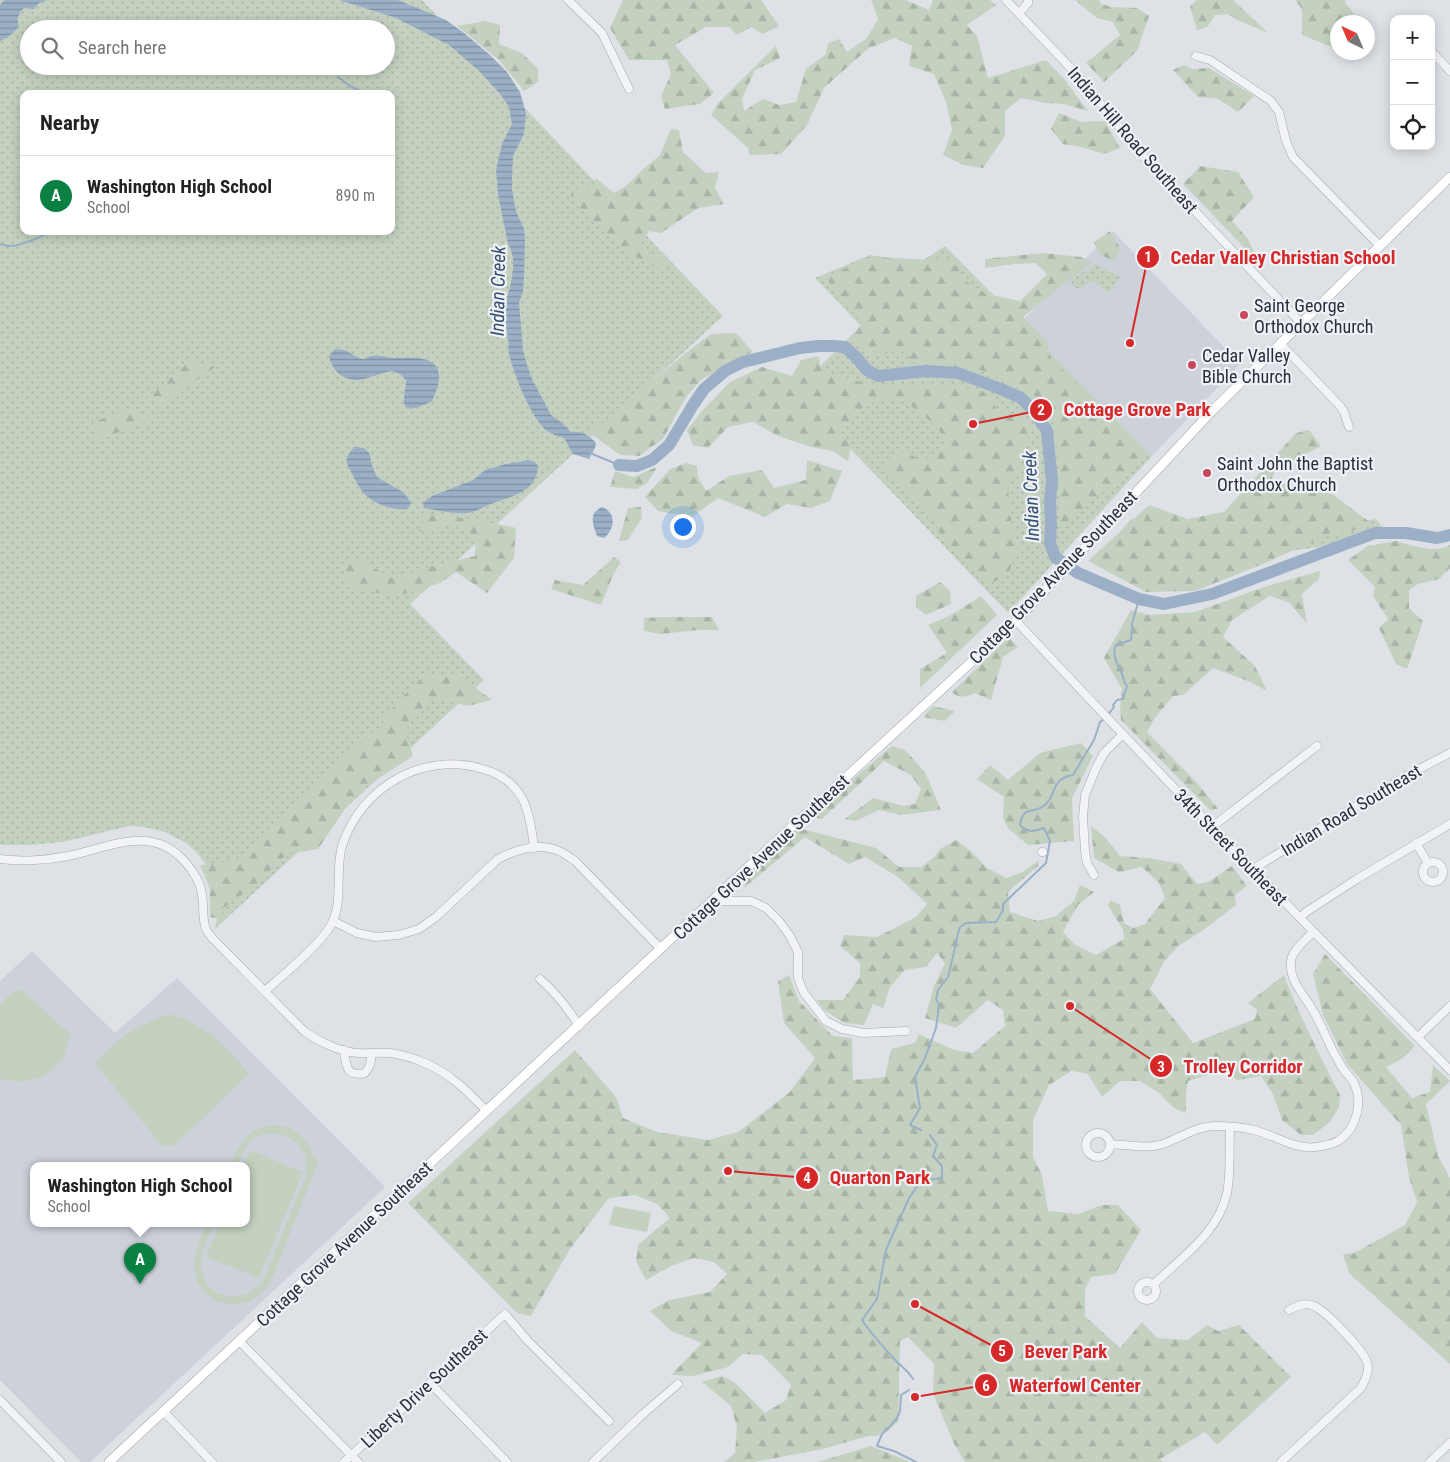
<!DOCTYPE html>
<meta charset="utf-8">
<style>
:root{--surface:#fff;--page:#f2f2f2;--text:#222;--muted:#767676;--line:#e0e0e0;--accent:#0b8043}
body{margin:0;font-family:"Roboto Condensed",sans-serif;background:var(--page);color:var(--text)}
.controls{position:absolute;right:15px;top:15px;display:grid;overflow:hidden;border-radius:10px;box-shadow:0 2px 12px #0003}
.controls button{width:45px;height:45px;display:grid;place-items:center;padding:0;border:0;border-bottom:1px solid var(--line);background:var(--surface);color:var(--text);font:25px sans-serif}
.compass{position:absolute;left:1330px;top:15px;width:45px;height:45px;border-radius:50%;background:var(--surface);box-shadow:0 2px 12px #0003;rotate:316deg}
.you{position:absolute;left:682px;top:526px;width:18px;height:18px;margin:-12px;border:4px solid #fff;border-radius:50%;background:#1a73e8;box-shadow:0 0 0 8px #1a73e833}
.badge{display:grid;place-items:center;width:32px;height:32px;border-radius:50%;background:var(--accent);color:#fff;font-size:16px;font-weight:700}
.pin{position:absolute;translate:-50% -41px;filter:drop-shadow(0 1px 2px #0008)}
.pin::after{content:'';position:absolute;top:26px;width:18px;height:15px;background:inherit;clip-path:polygon(0 0,100% 0,50% 100%)}
.popup{position:absolute;left:30px;top:1162px;width:220px;height:65px;box-sizing:border-box;display:grid;place-content:center;border-radius:10px;background:var(--surface);filter:drop-shadow(0 1px 4px #0005);font-size:16px;white-space:nowrap;color:var(--muted)}
.popup b{font-size:19px;color:var(--text)}
.popup::after{content:'';position:absolute;left:50%;top:100%;margin-left:-10px;border:10px solid transparent;border-top-color:var(--surface)}
.list{margin:0;padding:0;list-style:none}
h2{display:flex;justify-content:space-between;align-items:center;height:65px;margin:0;padding:0 20px;font-size:21px}
h2 small{font-size:16px;font-weight:400;color:var(--muted)}
.list li{display:grid;grid-template-columns:32px 1fr auto;gap:15px;align-items:center;box-sizing:border-box;height:80px;padding:0 20px;border-top:1px solid var(--line)}
.list b{display:block;font-size:19px;white-space:nowrap}
.list p{margin:0;font-size:16px;white-space:nowrap;color:var(--muted)}
.list em{font-size:16px;font-style:normal;color:var(--muted)}
.icon{flex:none;width:28px;height:28px;fill:none;stroke:currentColor;stroke-width:2;stroke-linecap:round;stroke-linejoin:round}
.map{position:relative;flex:none;width:1450px;height:1462px;overflow:hidden}
.search{position:absolute;background:var(--surface);box-shadow:0 2px 12px #0003;left:20px;top:20px;width:375px;height:55px;display:flex;align-items:center;gap:12px;box-sizing:border-box;padding:0 18px;border-radius:28px;color:var(--muted);font-size:19px}
.panel{position:absolute;background:var(--surface);box-shadow:0 2px 12px #0003;left:20px;top:90px;width:375px;height:145px;border-radius:10px}
.map>svg:first-child{display:block}
.built{fill:#cdd1d9;fill-rule:evenodd}
.grass{fill:url(#grass-dots);fill-rule:evenodd}
.forest{fill:url(#forest-firs)}
.pitch{fill:#c4d1c0}
.water{fill:url(#water-rules)}
.lines{fill:none;stroke-linecap:round;stroke-linejoin:round}
.stream{stroke:#9bb0c6;stroke-width:2}
.river{stroke:#9bb0c6;stroke-width:12}
.minor-casing{stroke:#a4a9b1;stroke-width:9}
.major-casing{stroke:#9ea6b2;stroke-width:10}
.minor{stroke:#f1f3f6;stroke-width:8}
.major{stroke:#fff;stroke-width:9}
.poi-dot{fill:#c7485c;stroke:#eef1f5;stroke-width:2}
.labels{text-anchor:middle;dominant-baseline:central;stroke-width:4.5;stroke-linejoin:round;paint-order:stroke}
.street-label{font-size:18px;fill:#28303d;stroke:#eef1f5}
.poi-label{font-size:18px;fill:#28303d;stroke:#eef1f5;text-anchor:start}
.water-label{font-size:19px;font-style:italic;fill:#344f6f;stroke:#eef1f5}
.leader{fill:none;stroke:#d62828;stroke-width:2}
.callout-dot{fill:#d62828;stroke:#eef1f5;stroke-width:2}
.mark-label{font-size:15px;text-anchor:middle;font-weight:bold;fill:#fff}
.callout-label{font-size:19px;text-anchor:middle;font-weight:bold;fill:#d62828;stroke:#eef1f5;stroke-width:4.5;stroke-linejoin:round;paint-order:stroke}
</style>
<div class="map">
<svg width="1450" height="1462" viewBox="0 0 1450 1462">
<defs>
<pattern id="grass-dots" width="8" height="8" patternUnits="userSpaceOnUse" patternTransform="scale(1.25)"><rect width="8" height="8" fill="#c4d1c0"/><path d="M2 2h.1M6 6h.1" fill="none" stroke="#a8b4a6" stroke-width="1.8" stroke-linecap="round"/></pattern>
<pattern id="forest-firs" width="22" height="20" patternUnits="userSpaceOnUse" patternTransform="scale(1.25)"><rect width="22" height="20" fill="#c4d1c0"/><path d="M5 1l3.5 6h-7zM16 11l3.5 6h-7z" fill="#a8b4a6"/></pattern>
<pattern id="water-rules" width="6" height="5" patternUnits="userSpaceOnUse" patternTransform="scale(1.25)"><rect width="6" height="5" fill="#9bb0c6"/><path d="M0 2.5h6" fill="none" stroke="#7e90a2"/></pattern>
</defs>
<rect width="100%" height="100%" fill="#dee2e7"/>
<g class="built">
<polygon points="1113,231 1240,364 1152,456 1020,323"/>
<path d="M32 951 115 1033 177 978 385 1187 90 1462H81L0 1380V981ZM34 1165H246V1223H34Z"/>
</g>
<g class="grass">
<path d="M0 0H422L723 316 410 604 484 680 215 929 218 913 207 866 197 853 186 843 165 832 144 827 129 826 63 842 30 845H0ZM29 29H386V66H29ZM24 94H391V231H24Z"/>
<polygon points="945,246 1152,456 1008,613 795,391 861,326 815,278 870,255 919,263"/>
<polygon points="1096,264 1120,277 1109,293 1092,281 1079,289 1074,287 1071,281 1081,272 1082,273"/>
<polygon points="1131,519 1249,542 1376,519 1390,537 1253,556 1119,533"/>
</g>
<g class="forest">
<polygon points="623,0 761,0 779,26 763,34 751,27 737,35 729,27 706,27 675,45 714,93 700,104 665,109 661,96 671,74 667,60 629,60 610,28"/>
<polygon points="871,0 906,0 929,10 933,0 990,0 996,5 967,25 977,36 988,78 1046,60 1064,79 1088,111 1064,104 1045,103 1021,98 1005,111 1005,136 983,168 963,165 943,155 952,130 946,102 934,74 909,66 912,46 895,38 869,48 824,88 807,125 781,154 750,155 748,148 711,115 718,103 776,46 780,58 755,70 742,99 744,111 763,99 779,105 796,102 806,69 826,54 828,43 839,39 847,52 867,38 878,19"/>
<polygon points="1075,0 1099,0 1101,4 1112,7 1137,8 1149,16 1137,51 1104,82 1086,63 1120,35 1113,22 1097,18"/>
<polygon points="1197,0 1233,0 1268,33 1235,19 1228,14 1215,15 1208,26 1197,31 1190,6"/>
<polygon points="1295,0 1346,0 1345,2 1360,22 1338,22 1337,49 1302,35 1302,9"/>
<polygon points="485,21 500,25 499,44 522,53 538,69 538,82 524,91 499,60 457,26"/>
<polygon points="1184,65 1192,69 1209,68 1254,96 1238,112 1218,99 1198,97 1173,70"/>
<polygon points="1059,113 1081,122 1105,121 1120,148 1104,154 1081,147 1063,144 1051,129"/>
<polygon points="671,129 679,130 683,152 706,173 719,172 715,188 724,204 698,208 661,233 649,231 641,244 649,258 659,255 666,266 656,268 623,248 569,197 580,185 592,189 596,178 614,193 626,186 640,172 660,155"/>
<polygon points="1200,166 1238,172 1254,197 1232,221 1248,239 1259,263 1183,184"/>
<polygon points="1110,231 1120,248 1115,261 1100,255 1094,242"/>
<polygon points="1042,253 1081,257 1092,262 1023,317 1047,342 1051,358 1147,455 1061,527 1058,452 1052,418 1039,398 981,370 967,368 913,364 904,350 870,357 851,341 862,322 838,298 826,276 871,257 955,261 963,279 986,294 1020,301 1047,274 1036,263 1014,264 985,268 985,259"/>
<polygon points="736,333 753,352 701,380 686,397 663,439 639,456 620,455 590,433 688,351 711,334"/>
<polygon points="819,356 821,371 861,382 889,384 953,384 992,394 996,410 1030,419 1026,455 1009,480 1008,507 1018,546 1009,573 992,583 979,574 938,531 933,515 915,503 885,471 886,461 904,451 922,461 939,450 947,440 933,423 906,402 883,397 857,411 846,426 838,433 851,445 848,461 832,451 811,447 778,436 753,422 728,427 708,448 693,445 687,430 702,411 730,382 762,367 792,376 801,360"/>
<polygon points="190,361 215,367 192,384 175,391 167,404 146,399"/>
<polygon points="129,409 153,419 94,442 93,422"/>
<polygon points="1309,430 1321,446 1275,470 1271,482 1324,488 1375,526 1322,537 1263,564 1195,591 1146,592 1088,561 1149,505 1188,519 1224,512 1296,433"/>
<polygon points="807,460 842,471 830,501 811,508 787,504 765,517 718,498 692,517 658,511 645,497 670,469 686,463 697,466 698,477 706,491 729,476 762,470 774,488 806,480"/>
<polygon points="657,467 648,482 637,489 610,487 615,471 633,477"/>
<polygon points="641,507 642,518 628,540 619,541 628,508"/>
<polygon points="426,514 478,520 516,528 514,558 487,593 456,572 440,583 400,595 378,593 347,587 343,569 357,558 393,579 430,567 475,556 476,536 455,526 419,531"/>
<path d="M1396 541C1410 545 1437 554 1450 545V568L1439 579 1418 584 1409 590V608L1423 621 1407 669 1396 664 1379 628 1388 619 1373 596 1375 587 1348 560 1368 546Z"/>
<polygon points="614,557 621,562 613,575 601,605 551,589 555,580 583,585"/>
<polygon points="1320,571 1319,579 1302,594 1307,624 1290,603 1270,596 1232,620 1223,637 1255,666 1267,691 1248,681 1213,668 1183,695 1173,696 1155,718 1147,732 1198,784 1218,809 1210,810 1121,720 1120,709 1122,689 1104,658 1131,610 1149,615 1195,612 1264,587"/>
<polygon points="940,582 950,591 951,604 926,615 916,607 916,596"/>
<polygon points="981,596 997,615 920,688 920,669 947,653 928,625 951,615"/>
<polygon points="663,617 712,617 719,630 699,630 660,634 644,631 644,618"/>
<path d="M1009 637 1018 647 1003 657 991 700 975 693C967 697 959 699 952 692Z"/>
<polygon points="426,674 457,674 492,700 468,706 435,698 410,718 406,735 413,756 355,794 318,849 287,854 253,887 223,908 222,920 210,917 210,889 200,865 235,861 330,768 380,727 396,703"/>
<polygon points="933,706 955,711 945,721 923,717"/>
<polygon points="1081,743 1093,756 1072,798 1074,841 1028,845 1008,828 1003,818 1004,797 977,779 990,765 1008,780 1040,753"/>
<polygon points="892,746 905,750 925,772 941,810 900,815 879,810 856,821 845,819 873,798 904,806 915,804 921,789 911,775 884,761 822,819 809,816"/>
<path d="M1091 826 1105 837 1120 856 1149 858 1181 864 1197 884 1208 882 1232 866 1247 886 1235 895 1236 905 1202 931 1178 946 1164 962 1150 989 1193 1043 1255 1019 1257 1010 1248 1003 1284 975C1299 1016 1320 1055 1340 1095L1339 1107 1330 1122 1313 1135H1301L1282 1120 1273 1094 1261 1076 1238 1080 1220 1071 1188 1081 1186 1094V1113L1174 1108 1159 1093 1140 1081H1120L1102 1097 1088 1074 1072 1071 1049 1085 1033 1120V1157L1042 1175 1048 1211 1079 1214 1101 1205H1118L1141 1230 1115 1274 1091 1277 1085 1290V1316L1120 1348 1142 1322 1157 1338 1188 1340 1207 1325 1218 1331 1239 1325 1291 1377 1217 1445 1205 1432 1160 1459 1163 1462H965L954 1444 933 1393 934 1364 908 1337 900 1341 898 1422 877 1436H868L823 1449 754 1462H724L735 1453 737 1427 731 1406 702 1382 722 1376 734 1382 765 1413 786 1400 791 1385 762 1355 743 1354 728 1367 693 1376 671 1375 702 1343 671 1331 650 1311 669 1300 710 1292 727 1274 714 1262 694 1258 671 1266 646 1280 636 1261 638 1245 670 1218 657 1204 635 1195 609 1198 570 1249 531 1316 517 1313 408 1203 575 1050 616 1097 623 1118 657 1132 708 1140 738 1132 789 1093 815 1058 784 1023 778 981 789 975 799 1001 833 1036 852 1038 853 1080 885 1077 891 1049 915 1043 919 1034 954 1050 973 1053 1005 1026 1003 1010 988 1000 956 1028 925 1018 934 986 945 963 937 953 926 967 905 970 890 987 883 1008 873 1004 864 1025 844 1023 824 1010 817 1000H843L860 977V963L840 946 844 935 877 937 916 917 927 904 898 877 865 857 849 864 805 837 744 888 747 877 798 828 876 848 899 867H921L934 857 940 849 956 840 972 852 987 868 1006 878 1023 872 1039 860 1038 866 1008 892 1010 912 1038 921 1056 916 1074 901 1080 885 1094 892 1078 905 1063 932 1074 944 1096 955 1124 939 1123 930 1108 905 1111 900 1120 905 1124 923 1133 928 1145 924 1165 898 1159 883 1142 867 1119 872 1094 858Z"/>
<polygon points="1325,954 1415,1046 1402,1059 1386,1067 1412,1098 1430,1092 1433,1065 1450,1081 1426,1104 1438,1156 1450,1178 1450,1364 1349,1273 1343,1254 1354,1253 1405,1225 1417,1202 1409,1177 1401,1125 1347,1064 1323,1015 1313,974"/>
<polygon points="871,1446 908,1461 909,1462 818,1462"/>
</g>
<g class="pitch">
<polygon points="22,990 71,1035 62,1060 44,1076 22,1082 0,1079 0,1005 13,991"/>
<path d="M169 1014C208 1026 224 1043 249 1074L175 1145 162 1146 95 1063C118 1038 137 1025 169 1014Z"/>
<path d="M277 1125C295 1128 310 1139 313 1158L319 1160 273 1277C269 1284 266 1290 259 1295 234 1315 195 1300 194 1266 194 1251 202 1237 207 1223H215C210 1235 201 1250 201 1263 201 1299 244 1308 264 1279L306 1175C306 1169 307 1162 305 1156 297 1132 264 1126 248 1144 243 1150 241 1158 238 1165H231C241 1140 247 1127 277 1125Z"/>
<polygon points="250,1150 303,1172 259,1278 206,1257 220,1223 246,1223 246,1165 244,1165"/>
<polygon points="614,1206 651,1213 647,1232 609,1225"/>
</g>
<g class="water">
<path d="M5 0H47L39 3 34 9 24 8 20 12V14L17 17 19 26C14 33 8 37 0 41V5Z"/>
<path d="M339 0H398L446 20 464 33 490 55 507 72 520 92 526 113 524 134 513 156 512 176V190L516 211 524 229 525 240 524 279 523 291 519 303 523 350 527 365 532 379 551 415 562 423 571 432C583 431 588 435 596 443L595 448 589 459 573 454 564 438C557 436 551 434 546 430 531 417 515 377 510 358 508 352 509 345 508 338 507 329 505 321 506 312 506 289 521 266 508 244L498 194 496 170 502 144 512 124 509 107 501 95 479 71 449 45 396 18Z"/>
<path d="M335 349C339 349 343 350 347 351 353 354 358 360 365 359 367 358 369 356 372 356 379 354 388 358 395 358 409 358 436 354 439 374 440 383 435 393 432 401 424 405 403 416 404 400 404 393 406 387 406 380 401 375 398 372 391 371 382 373 364 380 356 380 341 379 332 370 329 356Z"/>
<path d="M354 447 364 448 370 454 371 463 377 477 401 491 405 494 411 503 408 509C393 511 372 504 362 491 356 483 352 473 347 464 345 457 350 453 354 447Z"/>
<path d="M528 460 535 462 538 466C537 492 510 497 491 504 483 507 474 513 466 513 451 514 438 510 424 508L423 503 432 496 473 480 485 470 506 464Z"/>
<path d="M601 507C617 511 615 530 604 538L597 536C594 528 591 521 594 513Z"/>
</g>
<g class="lines">
<g class="stream">
<polyline points="338,77 350,86 367,94"/>
<path d="M0 244C0 244 8 246 8 246 18 247 44 236 52 231"/>
<polyline points="590,453 619,465"/>
<path d="M1107 716 1114 707 1113 705 1117 700 1123 699 1127 686C1123 682 1124 679 1122 674 1118 665 1111 655 1116 645L1131 640 1132 631V624L1139 599"/>
<path d="M921 1130 910 1125 920 1108 915 1077 925 1058 936 1028 939 1005 936 999 938 990 948 977 956 944 957 937 960 927 966 923 996 922 1003 910V904L1046 863 1050 841 1044 828C1032 832 1029 833 1020 825 1023 804 1034 815 1045 805 1057 795 1050 779 1073 775L1094 740 1100 722 1104 719"/>
<path d="M913 1379C908 1371 902 1367 896 1361 884 1348 872 1335 862 1320L877 1299 886 1250 909 1198 921 1181 942 1178V1166L933 1156 937 1145 930 1135"/>
<polyline points="909,1390 901,1395 900,1411 897,1418 888,1429 882,1434 877,1446 894,1451 916,1462"/>
</g>
<polyline class="river" points="619,465 637,466 652,460 669,445 693,405 704,389 725,371 743,362 800,348 818,346 834,346 845,347 856,357 867,370 878,376 926,371 958,373 1001,389 1021,398 1034,411 1047,431 1052,482 1050,499 1051,526 1050,543 1055,557 1078,573 1139,599 1164,604 1212,594 1375,533 1406,533 1437,538 1450,535"/>
<g class="minor-casing">
<g id="minor">
<polyline points="568,0 602,33 629,89"/>
<polyline points="1006,0 1066,63 1090,90 1138,151 1301,323"/>
<polyline points="1019,13 1028,3 1028,0"/>
<polyline points="1431,51 1450,71"/>
<polyline points="1196,56 1210,60 1271,101 1279,112 1286,141 1293,157 1380,246"/>
<polyline points="1280,343 1340,406 1344,412 1349,427"/>
<path d="M1016 621C1158 773 1303 922 1450 1070"/>
<polyline points="1212,827 1317,746"/>
<polyline points="1416,843 1428,863"/>
<polyline points="1042,852 1043,852"/>
<path d="M0 859C21 862 48 860 68 856 108 848 152 823 185 862 193 870 201 884 202 895 204 906 202 919 206 929 207 932 211 936 213 939L305 1032C321 1042 339 1052 359 1053 369 1054 379 1052 390 1053 413 1056 438 1067 456 1082 467 1090 477 1102 487 1111"/>
<circle cx="1433" cy="872" r="10"/>
<polyline points="1253,869 1404,777 1450,753"/>
<polyline points="1094,875 1087,863 1085,851 1083,817 1085,795 1097,766 1104,753 1122,735"/>
<polyline points="712,901 751,901 766,908 779,921 790,936 798,952 798,978 804,993 826,1021 842,1029 863,1033 906,1031"/>
<polyline points="1300,918 1306,912 1357,879 1450,824"/>
<path d="M333 921 357 933 376 937 399 935 419 929 436 917 498 859C517 849 541 842 561 852 566 854 570 858 575 861L661 949"/>
<path d="M540 979C555 992 568 1008 579 1026"/>
<path d="M265 991C284 974 323 943 333 921 343 897 335 870 342 846 361 787 423 751 483 769 524 781 530 810 534 848"/>
<polyline points="1418,1037 1450,1006"/>
<path d="M344 1050C346 1066 346 1077 365 1073L370 1065 372 1053"/>
<circle cx="1098" cy="1145" r="12"/>
<path d="M1110 1144C1127 1145 1147 1149 1163 1144 1180 1138 1195 1127 1213 1126 1225 1126 1242 1127 1254 1130 1274 1135 1295 1150 1316 1147 1323 1146 1331 1145 1338 1141 1357 1129 1364 1101 1353 1081 1350 1077 1346 1073 1343 1069 1340 1064 1337 1058 1334 1053 1326 1038 1321 1023 1312 1009 1303 993 1289 981 1291 961 1292 950 1306 940 1313 932"/>
<circle cx="1147" cy="1291" r="9"/>
<path d="M1154 1284C1181 1258 1219 1232 1227 1193 1231 1172 1229 1149 1230 1127"/>
<polyline points="239,1341 358,1462"/>
<polyline points="430,1383 507,1462"/>
<polyline points="0,1400 61,1462"/>
<polyline points="163,1411 212,1462"/>
<polyline points="344,1462 505,1314 528,1341 609,1421"/>
<polyline points="593,1462 643,1414 678,1384"/>
<path d="M1281 1462 1361 1388C1365 1380 1370 1371 1367 1362 1363 1350 1326 1311 1314 1306 1305 1302 1297 1306 1289 1310"/>
<polyline points="1430,1462 1450,1443"/>
</g>
</g>
<g class="major-casing">
<polyline id="major" points="109,1462 744,871 1016,621 1213,410 1450,177"/>
</g>
<use href="#minor" class="minor"/>
<use href="#major" class="major"/>
</g>
<g class="poi-dot">
<circle cx="1244" cy="315" r="5"/>
<circle cx="1192" cy="365" r="5"/>
<circle cx="1207" cy="473" r="5"/>
</g>
<g class="labels">
<g class="street-label">
<text transform="translate(1133 140) rotate(49)">Indian Hill Road Southeast</text>
<text transform="translate(1053 577) rotate(-46)">Cottage Grove Avenue Southeast</text>
<text transform="translate(1351 810) rotate(-31)">Indian Road Southeast</text>
<text transform="translate(1231 847) rotate(46)">34th Street Southeast</text>
<text transform="translate(761 857) rotate(-43)">Cottage Grove Avenue Southeast</text>
<text transform="translate(344 1244) rotate(-43)">Cottage Grove Avenue Southeast</text>
<text transform="translate(424 1388) rotate(-43)">Liberty Drive Southeast</text>
</g>
<g class="poi-label">
<text x="1254" y="305">Saint George<tspan x="1254" dy="21">Orthodox Church</tspan></text>
<text x="1202" y="355">Cedar Valley<tspan x="1202" dy="21">Bible Church</tspan></text>
<text x="1217" y="463">Saint John the Baptist<tspan x="1217" dy="21">Orthodox Church</tspan></text>
</g>
<g class="water-label">
<text transform="translate(498 291) rotate(-89)">Indian Creek</text>
<text transform="translate(1031 496) rotate(-92)">Indian Creek</text>
</g>
</g>
<path class="leader" d="M1130 343L1148 257M973 424L1041 410M1070 1006L1161 1066M728 1171L807 1178M915 1304L1002 1351M915 1397L986 1385"/>
<g class="callout-dot">
<circle cx="1130" cy="343" r="5"/>
<circle cx="973" cy="424" r="5"/>
<circle cx="1070" cy="1006" r="5"/>
<circle cx="728" cy="1171" r="5"/>
<circle cx="915" cy="1304" r="5"/>
<circle cx="915" cy="1397" r="5"/>
<circle cx="1148" cy="257" r="12"/>
<circle cx="1041" cy="410" r="12"/>
<circle cx="1161" cy="1066" r="12"/>
<circle cx="807" cy="1178" r="12"/>
<circle cx="1002" cy="1351" r="12"/>
<circle cx="986" cy="1385" r="12"/>
</g>
<g class="mark-label">
<text x="1148" y="262">1</text>
<text x="1041" y="415">2</text>
<text x="1161" y="1072">3</text>
<text x="807" y="1183">4</text>
<text x="1002" y="1356">5</text>
<text x="986" y="1391">6</text>
</g>
<g class="callout-label">
<text x="1283" y="264">Cedar Valley Christian School</text>
<text x="1137" y="416">Cottage Grove Park</text>
<text x="1243" y="1073">Trolley Corridor</text>
<text x="880" y="1184">Quarton Park</text>
<text x="1066" y="1358">Bever Park</text>
<text x="1075" y="1392">Waterfowl Center</text>
</g>
</svg>
<div class="controls">
<button>+</button>
<button>−</button>
<button><svg class="icon" aria-label="locate" viewBox="0 0 24 24"><circle cx="12" cy="12" r="6"/><path d="M12 2v4M12 18v4M2 12h4M18 12h4"/></svg></button>
</div>
<svg class="compass" viewBox="-18 -18 36 36"><path d="M0-13l5 13h-10z" fill="#e53935"/><path d="M0 13l5-13h-10z" fill="#767676"/></svg>
<div class="you"></div>
<div class="pin badge" style="left:140px;top:1284px">A</div>
<div class="popup"><b>Washington High School</b>School</div>
<div class="search"><svg class="icon" aria-label="search" viewBox="0 0 24 24"><circle cx="10" cy="10" r="6"/><path d="M15 15l6 6"/></svg>Search here</div>
<section class="panel">
<h2>Nearby<small></small></h2>
<ul class="list">
<li><span class="badge">A</span><div><b>Washington High School</b><p>School</p></div><em>890 m</em></li>
</ul>
</section>
</div>
